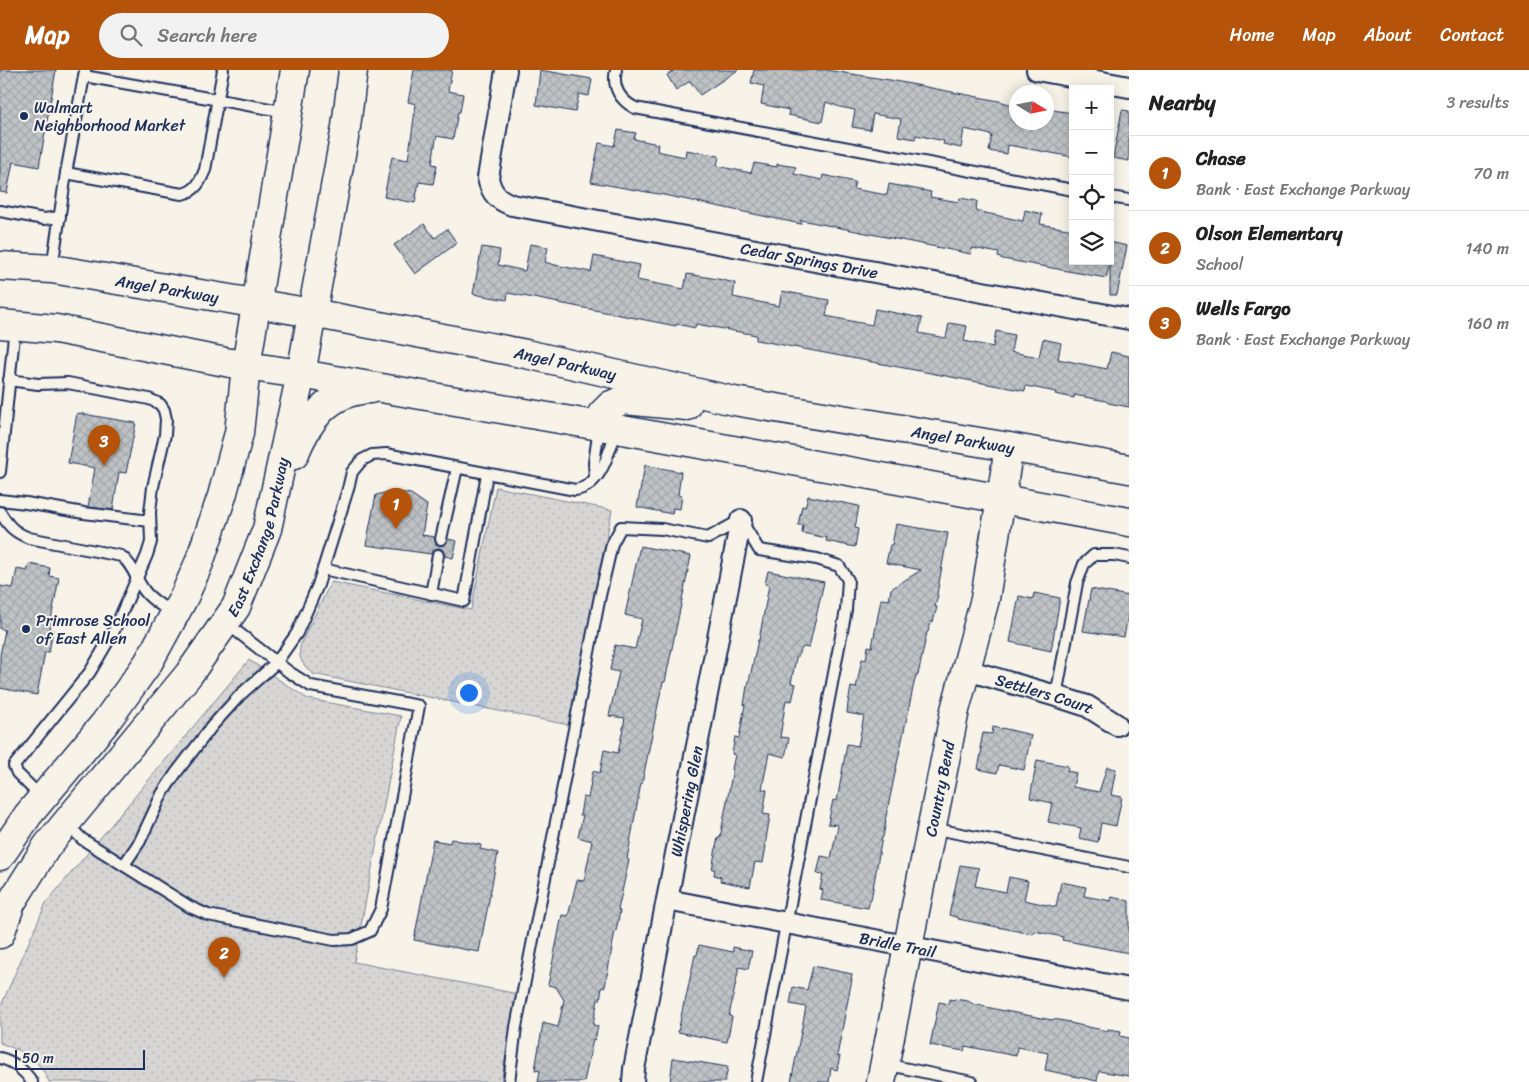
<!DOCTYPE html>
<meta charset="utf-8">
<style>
:root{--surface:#fff;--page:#f2f2f2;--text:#222;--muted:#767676;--line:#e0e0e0;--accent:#b45309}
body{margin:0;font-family:Sriracha,sans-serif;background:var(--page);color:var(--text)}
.controls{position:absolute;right:15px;top:15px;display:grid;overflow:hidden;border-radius:0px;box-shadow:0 2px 12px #0003}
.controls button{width:45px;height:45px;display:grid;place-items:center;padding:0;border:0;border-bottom:1px solid var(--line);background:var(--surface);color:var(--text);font:25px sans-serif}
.compass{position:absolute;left:1009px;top:15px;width:45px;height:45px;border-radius:50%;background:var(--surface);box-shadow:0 2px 12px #0003;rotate:100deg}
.scale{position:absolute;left:15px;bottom:12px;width:130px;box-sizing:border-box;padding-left:5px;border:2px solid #1b2f5e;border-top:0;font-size:14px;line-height:18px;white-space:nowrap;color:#1b2f5e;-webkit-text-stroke:4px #f7f3e8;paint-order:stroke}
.you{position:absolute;left:468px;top:622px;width:18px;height:18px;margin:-12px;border:4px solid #fff;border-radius:50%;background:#1a73e8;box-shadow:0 0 0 8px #1a73e833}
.badge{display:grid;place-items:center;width:32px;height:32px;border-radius:50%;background:var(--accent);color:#fff;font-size:16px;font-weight:700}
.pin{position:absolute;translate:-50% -41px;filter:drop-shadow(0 1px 2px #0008)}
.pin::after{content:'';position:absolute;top:26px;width:18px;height:15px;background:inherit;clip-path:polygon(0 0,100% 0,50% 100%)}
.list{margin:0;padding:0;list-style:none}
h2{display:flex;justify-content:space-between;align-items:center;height:65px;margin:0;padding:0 20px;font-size:21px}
h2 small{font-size:16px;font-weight:400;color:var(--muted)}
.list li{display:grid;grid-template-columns:32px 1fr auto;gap:15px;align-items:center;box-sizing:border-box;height:75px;padding:0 20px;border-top:1px solid var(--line)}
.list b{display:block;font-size:19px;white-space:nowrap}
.list p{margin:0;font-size:16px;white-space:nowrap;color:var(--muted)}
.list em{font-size:16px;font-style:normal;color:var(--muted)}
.icon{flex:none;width:28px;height:28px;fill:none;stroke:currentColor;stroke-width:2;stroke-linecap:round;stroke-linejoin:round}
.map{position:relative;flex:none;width:1129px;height:1012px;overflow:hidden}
header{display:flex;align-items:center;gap:30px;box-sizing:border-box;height:70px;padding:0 25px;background:var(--accent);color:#fff}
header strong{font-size:24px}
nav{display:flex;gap:28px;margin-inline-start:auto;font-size:18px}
.search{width:350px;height:45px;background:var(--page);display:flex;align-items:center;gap:12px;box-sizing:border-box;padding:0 18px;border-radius:28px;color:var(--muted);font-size:19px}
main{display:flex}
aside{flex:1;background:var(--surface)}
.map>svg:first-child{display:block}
.green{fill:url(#green-dots);stroke:#798299}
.building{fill:url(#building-cross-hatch);stroke:#1b2f5e}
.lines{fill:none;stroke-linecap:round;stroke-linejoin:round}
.lane-casing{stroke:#1b2f5e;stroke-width:14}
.street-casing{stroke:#1b2f5e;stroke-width:24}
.secondary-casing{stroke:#1b2f5e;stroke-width:31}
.lane{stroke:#f7f3e8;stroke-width:10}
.street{stroke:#f7f3e8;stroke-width:20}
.secondary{stroke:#f7f3e8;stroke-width:28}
.poi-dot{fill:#1b2f5e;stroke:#f7f3e8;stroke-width:2}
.labels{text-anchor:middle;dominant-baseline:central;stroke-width:4;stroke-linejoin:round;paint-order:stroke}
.poi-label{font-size:16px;fill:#1b2f5e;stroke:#f7f3e8;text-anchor:start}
.street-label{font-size:16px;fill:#1b2f5e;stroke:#f7f3e8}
</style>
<header>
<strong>Map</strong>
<div class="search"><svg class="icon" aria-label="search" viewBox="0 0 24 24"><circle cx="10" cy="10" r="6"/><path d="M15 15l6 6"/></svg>Search here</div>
<nav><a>Home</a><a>Map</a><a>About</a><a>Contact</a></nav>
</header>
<main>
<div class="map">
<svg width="1129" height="1012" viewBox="0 0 1129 1012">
<defs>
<pattern id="green-dots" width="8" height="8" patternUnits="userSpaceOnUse" patternTransform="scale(1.25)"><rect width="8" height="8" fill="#d7d6d4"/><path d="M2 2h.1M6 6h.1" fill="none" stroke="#b8b8b8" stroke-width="1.8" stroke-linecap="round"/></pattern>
<pattern id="building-cross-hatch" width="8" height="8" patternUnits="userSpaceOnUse" patternTransform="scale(1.25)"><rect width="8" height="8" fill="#c0c3c5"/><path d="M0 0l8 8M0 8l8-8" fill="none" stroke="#a4a8ac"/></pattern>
</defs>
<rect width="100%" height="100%" fill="#f7f3e8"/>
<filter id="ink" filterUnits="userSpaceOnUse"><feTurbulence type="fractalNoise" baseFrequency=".02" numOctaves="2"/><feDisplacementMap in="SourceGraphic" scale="10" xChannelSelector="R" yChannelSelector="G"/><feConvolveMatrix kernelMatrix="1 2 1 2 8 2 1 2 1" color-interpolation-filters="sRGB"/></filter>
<g filter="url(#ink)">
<g class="green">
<path d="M496 417 612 440 569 655 313 604C302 594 297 588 301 573L331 512 471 540Z"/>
<path d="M249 590 308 629 401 646 354 892 518 924 501 1012H49C38 987 24 982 0 973V938L46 833Z"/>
</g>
<g class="building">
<polygon points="0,0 56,0 39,97 13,92 7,123 0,122"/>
<polygon points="414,0 452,0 448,21 463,24 460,42 458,42 453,69 437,66 436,69 432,94 437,95 433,114 419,112 415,133 384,127 392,87 408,90 416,34 408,32"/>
<polygon points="540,0 592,9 589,26 579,24 575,42 536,35"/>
<polygon points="675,0 738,0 700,25 690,11 676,20 667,5"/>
<polygon points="754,0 826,0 890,10 999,31 1016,36 1013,52 1046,52 1046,39 1073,43 1073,87 1008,75 1007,84 989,81 992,65 964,59 961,78 943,74 944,71 916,65 915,69 898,66 901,49 873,44 870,60 852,57 855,40 840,37 826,32 822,52 788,45 789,40 761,34 764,16 751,13"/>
<polygon points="1122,40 1129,41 1129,91 1113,88"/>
<polygon points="618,60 636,63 634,69 658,74 657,81 685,87 686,80 719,86 717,96 751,103 754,93 777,97 777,94 796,97 794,104 822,110 823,105 855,112 853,119 887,125 889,114 931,122 930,127 959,132 960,128 977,131 976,141 1023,151 1025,140 1042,144 1040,154 1073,160 1073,191 1110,191 1110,172 1127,176 1117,225 1110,225 1110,192 1106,208 1003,189 998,187 999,183 972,178 971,184 801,150 801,154 664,125 591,112 599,73 614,76"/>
<polygon points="424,154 435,168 447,159 457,173 415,204 394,175"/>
<polygon points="530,174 548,177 545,192 555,195 591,202 594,186 640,195 637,210 684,219 687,204 718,209 735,213 733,227 779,236 782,221 829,230 826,246 861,253 872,255 875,239 922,248 919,263 946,268 949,253 967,256 964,271 993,277 996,261 1014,265 1011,282 1039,287 1043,269 1061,273 1058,289 1107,299 1111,282 1129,286 1129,337 1108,333 1106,331 1074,325 1074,328 1055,324 1056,322 1026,316 1025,321 767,272 756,270 756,265 696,254 695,258 677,254 676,256 508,223 507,230 473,224 482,177 500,180 498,195 525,201"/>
<polygon points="77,343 136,353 126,403 119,402 113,440 88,437 95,398 68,393"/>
<polygon points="645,395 681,402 678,425 682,426 680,439 673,438 672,444 637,437"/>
<polygon points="393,421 411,424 427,435 422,465 434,467 436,474 440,476 446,474 448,469 457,471 453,488 445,486 443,480 439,478 433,480 431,484 366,475 376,425"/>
<polygon points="808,426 859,436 855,458 858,459 855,477 826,471 827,468 802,463 803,455 798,455 802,436 805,437"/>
<polygon points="896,454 948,463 937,524 938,525 935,537 937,537 933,552 930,552 928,562 927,562 918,605 916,605 913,618 885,751 886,751 883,767 882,767 871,830 870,830 868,838 821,830 823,820 820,819 823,805 817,804 821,786 831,788 838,755 828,754 833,730 837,731 847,674 858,676 864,646 847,643 848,633 851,617 856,618 862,589 866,590 868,576 872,577 881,529 889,530 891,519 921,500 886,493 890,475 892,475"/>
<polygon points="640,476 691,486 665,612 663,612 660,625 642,713 641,713 627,789 629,790 618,840 620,841 616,861 615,861 605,917 602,917 600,930 598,929 593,955 598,956 595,970 593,969 584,1012 538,1012 540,1001 535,1000 543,953 558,957 564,930 556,917 548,915 562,845 568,846 577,810 584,811 592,771 578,767 583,745 580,745 583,727 588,728 593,701 600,703 604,680 618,683 625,648 609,646 619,602 610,600 615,575 635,579 642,549 625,545"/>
<polygon points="29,494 50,498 49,506 59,508 49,560 53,560 49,582 45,582 37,625 0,618 0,585 5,560 0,559 0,516 13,518 17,499 27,501"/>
<polygon points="768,501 824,512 809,578 803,577 796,588 791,613 796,614 792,631 786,630 780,667 789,668 785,687 769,683 762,719 767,720 763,744 770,745 765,776 766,776 763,793 755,792 750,817 720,811 721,807 714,805 715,799 712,799 718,767 720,768 733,699 732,699 735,685 732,684 735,667 739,668 745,635 744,635 747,616 748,616 758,570 759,570 769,515 765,514"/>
<polygon points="1091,519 1129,526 1129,540 1124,567 1083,561"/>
<polygon points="1034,523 1060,528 1051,581 1010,572 1019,526 1033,529"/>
<polygon points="993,657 1002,659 1002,658 1031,665 1024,700 999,695 997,703 978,699 982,678 980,678 983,663 992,664"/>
<polygon points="1037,690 1068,696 1067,701 1076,703 1073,717 1099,722 1107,697 1116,699 1111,725 1122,727 1116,756 1101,753 1098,772 1079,768 1081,758 1048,752 1052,733 1030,728"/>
<polygon points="451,769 481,775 480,779 498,783 479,882 414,870 433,770 450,773"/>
<polygon points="960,795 979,798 975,816 1006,822 1009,807 1028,811 1024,830 1056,837 1061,812 1086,817 1084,826 1111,831 1111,827 1129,831 1129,883 1062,870 1063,867 1034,861 1033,864 1022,862 958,849 959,848 949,845"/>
<polygon points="699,875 733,882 733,877 752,881 748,899 739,897 729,946 732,947 727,972 678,962 684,932 685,932 695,885 697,885"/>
<polygon points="813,896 852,904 851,909 852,909 837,986 840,986 837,1000 831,998 829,1012 791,1012 806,937 790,934 793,917 807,920"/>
<polygon points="950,929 953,930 954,929 968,931 973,934 1000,940 1052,950 1053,949 1070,952 1070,953 1107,961 1108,959 1121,961 1120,966 1129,968 1129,1006 1099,1001 1097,1011 1045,1000 1048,983 1017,977 1016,986 965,976 964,981 930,975 939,932 949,934"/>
<polygon points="673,988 728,997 725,1012 670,1012"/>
</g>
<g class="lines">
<g class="lane-casing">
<g id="lane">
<path d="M616 0C612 17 620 30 635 38L1073 120"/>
<polyline points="84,6 287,42"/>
<path d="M66 103 182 124C196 121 200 112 205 100L223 0"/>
<polyline points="1110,127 1129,130"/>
<polyline points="0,141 44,149 60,147"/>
<polyline points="52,198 66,103 85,1"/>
<polyline points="9,310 38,314 68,313 149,329 160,334 164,340 166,349 165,365 153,417 150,442 151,472 147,485 113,563 90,602 14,696 17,703 42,728"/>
<polyline points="0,402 15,256"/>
<polyline points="595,407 594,393 599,358"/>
<polyline points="0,430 26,433 84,443 150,451"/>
<path d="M0 442C9 457 14 462 29 468L121 486C135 496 136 513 148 525 155 532 165 538 173 544"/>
<polyline points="441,469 457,398"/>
<polyline points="323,499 464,531 487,404"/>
<polyline points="431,524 438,485"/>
<polyline points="1056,626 1077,513 1084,494 1094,485 1114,485 1129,488"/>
<polyline points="66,753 82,769 190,837 208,845 334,870 352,869 370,861 381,839 419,636 311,616 289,602 226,553"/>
<polyline points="931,758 1129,797"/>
<path d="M124 795 140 771 162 724 176 703 212 656 240 625 276 593 297 563 318 515 348 419 352 402 362 390 372 385 386 384 575 420C602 417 609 380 617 359"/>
<path d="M0 988C13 991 25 1001 32 1012"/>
<polyline points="884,994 972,1012"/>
<polyline points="509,1012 516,957 600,526 612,474 621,457 662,459 708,468 741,450 759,480 817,489 839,496 848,510 846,540 756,1012"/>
</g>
</g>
<g class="street-casing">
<g id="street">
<path id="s1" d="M506 0 488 108C491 123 498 130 512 135L1129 249"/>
<polyline points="1037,0 1129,17"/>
<path id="s2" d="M967 600 1056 626 1087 636 1117 655"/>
<path id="s3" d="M667 830 1129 919"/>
<path id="s4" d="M633 1012 634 999 741 450"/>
</g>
</g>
<g class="secondary-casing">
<g id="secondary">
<path id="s5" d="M0 196 52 199 312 243 526 284 734 331 1009 377 1129 399"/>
<polyline points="0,254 56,259 246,296 301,304 617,359 1129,452"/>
<polyline points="599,357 602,344 611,335 624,330 687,336"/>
<path d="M294 385C308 350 328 321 370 319"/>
<polyline points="0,786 28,745 105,653 148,593 184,527 199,493 222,426 239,363 246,296 295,0"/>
<path id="s6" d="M0 864 11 833 47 776 189 604 236 537 267 459 301 304 346 57 353 0"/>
<path id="s7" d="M881 1012 955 640 985 529 1009 377"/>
</g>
</g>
<use href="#lane" class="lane"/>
<use href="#street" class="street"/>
<use href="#secondary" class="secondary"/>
</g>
</g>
<g class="poi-dot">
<circle cx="24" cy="46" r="5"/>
<circle cx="26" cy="559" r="5"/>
</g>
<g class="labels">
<g class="poi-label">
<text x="34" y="37">Walmart<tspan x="34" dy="18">Neighborhood Market</tspan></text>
<text x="36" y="550">Primrose School<tspan x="36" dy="18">of East Allen</tspan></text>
</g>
<g class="street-label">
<text stroke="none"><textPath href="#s1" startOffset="450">Cedar Springs Drive</textPath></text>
<text stroke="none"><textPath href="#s5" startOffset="169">Angel Parkway</textPath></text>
<text stroke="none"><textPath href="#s5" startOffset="574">Angel Parkway</textPath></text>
<text stroke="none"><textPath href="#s5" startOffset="979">Angel Parkway</textPath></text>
<text stroke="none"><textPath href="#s6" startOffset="479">East Exchange Parkway</textPath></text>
<text stroke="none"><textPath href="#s2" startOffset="81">Settlers Court</textPath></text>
<text stroke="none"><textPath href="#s7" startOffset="299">Country Bend</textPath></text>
<text stroke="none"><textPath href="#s4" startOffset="286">Whispering Glen</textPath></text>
<text stroke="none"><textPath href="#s3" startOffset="235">Bridle Trail</textPath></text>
</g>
</g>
</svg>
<div class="controls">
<button>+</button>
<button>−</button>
<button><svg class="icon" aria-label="locate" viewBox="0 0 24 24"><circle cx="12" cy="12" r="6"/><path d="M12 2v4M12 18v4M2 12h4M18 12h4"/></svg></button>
<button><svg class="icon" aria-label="layers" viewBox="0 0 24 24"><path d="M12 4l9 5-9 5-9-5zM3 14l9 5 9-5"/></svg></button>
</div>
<svg class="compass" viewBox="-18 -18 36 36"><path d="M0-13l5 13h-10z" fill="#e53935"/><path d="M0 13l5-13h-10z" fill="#767676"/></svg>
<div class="scale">50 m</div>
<div class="you"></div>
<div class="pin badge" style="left:396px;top:459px">1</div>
<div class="pin badge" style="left:224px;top:908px">2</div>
<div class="pin badge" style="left:104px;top:396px">3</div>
</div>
<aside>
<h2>Nearby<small>3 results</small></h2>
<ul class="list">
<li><span class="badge">1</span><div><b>Chase</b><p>Bank · East Exchange Parkway</p></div><em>70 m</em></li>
<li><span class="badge">2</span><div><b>Olson Elementary</b><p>School</p></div><em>140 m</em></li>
<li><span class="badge">3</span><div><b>Wells Fargo</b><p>Bank · East Exchange Parkway</p></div><em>160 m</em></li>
</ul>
</aside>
</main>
